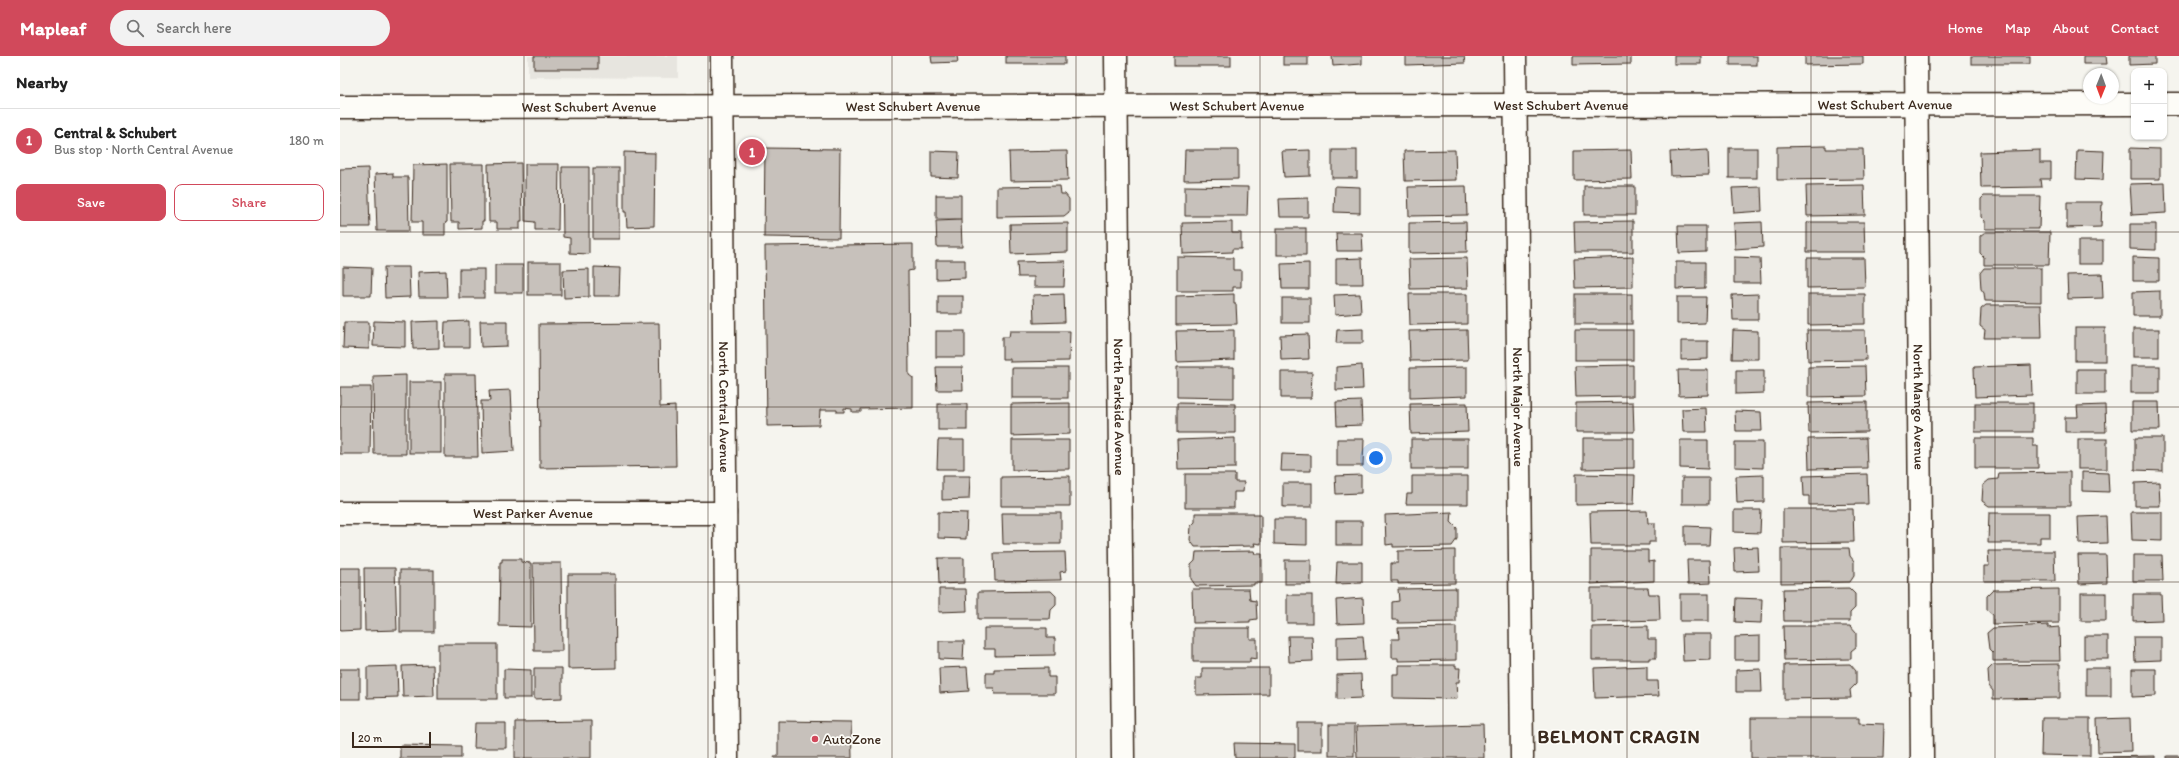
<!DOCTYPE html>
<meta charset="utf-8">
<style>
:root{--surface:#fff;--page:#f2f2f2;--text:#222;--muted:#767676;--line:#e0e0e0;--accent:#d1495b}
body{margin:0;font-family:Itim,sans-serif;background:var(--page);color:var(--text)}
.controls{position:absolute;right:12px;top:12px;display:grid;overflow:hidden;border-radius:8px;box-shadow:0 1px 3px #0004}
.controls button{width:36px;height:36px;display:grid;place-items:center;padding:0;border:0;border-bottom:1px solid var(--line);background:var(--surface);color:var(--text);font:20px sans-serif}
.compass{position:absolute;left:1743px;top:12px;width:36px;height:36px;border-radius:50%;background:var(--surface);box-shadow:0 1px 3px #0004;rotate:181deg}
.scale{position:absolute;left:12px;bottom:10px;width:79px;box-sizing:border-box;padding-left:4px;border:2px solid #3b2a1e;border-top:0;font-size:11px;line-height:14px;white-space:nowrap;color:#3b2a1e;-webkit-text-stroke:3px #fdfcf7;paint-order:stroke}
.you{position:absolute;left:1036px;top:402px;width:14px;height:14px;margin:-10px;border:3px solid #fff;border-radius:50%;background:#1a73e8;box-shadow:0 0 0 6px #1a73e833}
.badge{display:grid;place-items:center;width:26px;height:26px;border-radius:50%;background:var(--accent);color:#fff;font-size:13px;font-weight:700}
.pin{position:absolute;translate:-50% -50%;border:2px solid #fff;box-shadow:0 1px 4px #0006}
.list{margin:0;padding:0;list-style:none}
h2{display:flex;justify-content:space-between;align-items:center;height:52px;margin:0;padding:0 16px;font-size:17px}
h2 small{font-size:13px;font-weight:400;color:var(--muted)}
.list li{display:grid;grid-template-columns:26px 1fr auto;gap:12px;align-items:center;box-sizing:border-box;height:64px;padding:0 16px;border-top:1px solid var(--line)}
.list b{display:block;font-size:15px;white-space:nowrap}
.list p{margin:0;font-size:13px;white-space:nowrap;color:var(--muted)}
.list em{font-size:13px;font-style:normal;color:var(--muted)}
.actions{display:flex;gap:8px;padding:12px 16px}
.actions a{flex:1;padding:9px 0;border:1px solid var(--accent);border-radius:8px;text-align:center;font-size:14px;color:var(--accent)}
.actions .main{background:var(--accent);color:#fff}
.icon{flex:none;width:22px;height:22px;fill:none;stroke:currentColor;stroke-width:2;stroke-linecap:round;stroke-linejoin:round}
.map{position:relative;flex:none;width:1839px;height:702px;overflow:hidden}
header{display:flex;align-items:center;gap:24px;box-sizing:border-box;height:56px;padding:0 20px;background:var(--accent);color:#fff}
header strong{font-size:19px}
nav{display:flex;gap:22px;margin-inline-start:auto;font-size:14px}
.search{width:280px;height:36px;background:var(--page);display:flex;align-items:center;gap:10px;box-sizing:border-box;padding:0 14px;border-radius:22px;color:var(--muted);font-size:15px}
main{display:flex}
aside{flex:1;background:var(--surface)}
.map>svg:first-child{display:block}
.built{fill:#e7e5df}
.building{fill:#c7c1bb;stroke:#3b2a1e}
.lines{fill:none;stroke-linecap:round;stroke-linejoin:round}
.minor-casing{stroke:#3b2a1e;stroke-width:25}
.tertiary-casing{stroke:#3b2a1e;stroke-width:25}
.minor{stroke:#fdfcf7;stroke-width:22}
.tertiary{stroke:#fdfcf7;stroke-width:22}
.grid{fill:none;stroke:#3b2a1e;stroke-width:1;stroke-opacity:0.55}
.poi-dot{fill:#d1495b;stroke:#fdfcf7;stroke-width:1.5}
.labels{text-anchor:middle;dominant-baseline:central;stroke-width:3.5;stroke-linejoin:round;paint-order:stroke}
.street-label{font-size:14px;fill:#3b2a1e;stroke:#fdfcf7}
.poi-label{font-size:14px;fill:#3b2a1e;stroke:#fdfcf7;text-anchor:start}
.district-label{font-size:18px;font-weight:bold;letter-spacing:1px;fill:#3b2a1e;stroke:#fdfcf7}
</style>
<header>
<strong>Mapleaf</strong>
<div class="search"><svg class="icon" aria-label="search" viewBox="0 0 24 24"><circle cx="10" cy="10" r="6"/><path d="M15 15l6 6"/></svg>Search here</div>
<nav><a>Home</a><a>Map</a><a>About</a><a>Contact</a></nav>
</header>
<main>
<aside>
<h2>Nearby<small></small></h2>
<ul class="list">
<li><span class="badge">1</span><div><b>Central &amp; Schubert</b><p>Bus stop · North Central Avenue</p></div><em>180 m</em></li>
</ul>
<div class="actions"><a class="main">Save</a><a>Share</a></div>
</aside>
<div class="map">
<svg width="1839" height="702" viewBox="0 0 1839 702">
<rect width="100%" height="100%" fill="#f5f4ee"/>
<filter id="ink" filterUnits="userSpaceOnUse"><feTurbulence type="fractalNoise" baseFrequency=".025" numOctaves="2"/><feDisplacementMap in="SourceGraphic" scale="8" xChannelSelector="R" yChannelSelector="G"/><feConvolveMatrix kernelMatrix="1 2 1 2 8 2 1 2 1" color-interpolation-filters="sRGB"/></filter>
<g filter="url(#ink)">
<polygon class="built" points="188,0 338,0 338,22 188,21"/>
<g class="building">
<rect x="194" y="0" width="64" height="13"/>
<polygon points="591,0 617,0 618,6 592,7"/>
<rect x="666" y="0" width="59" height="8"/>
<rect x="834" y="0" width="57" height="10"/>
<rect x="943" y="0" width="25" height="9"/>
<polygon points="992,0 1022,0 1022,8 993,10"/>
<polygon points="1066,0 1124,0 1125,7 1066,9"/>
<polygon points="1233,0 1291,0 1291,8 1233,9"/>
<rect x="1334" y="0" width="27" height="8"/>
<rect x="1390" y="0" width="27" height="9"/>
<polygon points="1465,0 1523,0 1523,8 1465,9"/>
<rect x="1631" y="0" width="59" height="8"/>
<polygon points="1743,0 1766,0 1767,8 1743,8"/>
<polygon points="1789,0 1815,0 1815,8 1789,9"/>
<polygon points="1486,90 1486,93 1523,93 1524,123 1437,124 1437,91"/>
<polygon points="425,92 500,93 499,182 424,181"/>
<rect x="1389" y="92" width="28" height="30"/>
<polygon points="1790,92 1820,93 1820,123 1790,123"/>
<polygon points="845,94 898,94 898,123 844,124"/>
<polygon points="970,94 970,120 944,121 942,95"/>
<rect x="992" y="94" width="25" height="28"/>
<polygon points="1115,94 1116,124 1065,125 1064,95"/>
<polygon points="1291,94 1292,123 1234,124 1234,95"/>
<polygon points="1368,94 1369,119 1331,120 1330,96"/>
<polygon points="1700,94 1700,107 1711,107 1711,123 1700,123 1701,131 1641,132 1640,96"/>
<polygon points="1737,94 1764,95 1763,124 1736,123"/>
<polygon points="591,95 619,96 618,122 591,121"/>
<polygon points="727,95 728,124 670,125 669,96"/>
<polygon points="284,96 315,97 314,170 287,171 286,156 284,156"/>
<polygon points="181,107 182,165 180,165 180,173 157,173 157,166 149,166 148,108"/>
<polygon points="107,108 107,166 105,167 105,179 82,179 82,166 72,166 73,109"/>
<polygon points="110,108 144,108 144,165 142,165 142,172 119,173 119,166 111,166"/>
<polygon points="185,108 219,108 218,174 195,174 195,166 185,165"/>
<polygon points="222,111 249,111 249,198 230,197 230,182 223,181"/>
<polygon points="28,112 30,171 0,171 0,113"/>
<rect x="253" y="112" width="26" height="71"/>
<polygon points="53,117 53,121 68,121 69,175 37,175 35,118"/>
<polygon points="1825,127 1826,157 1792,159 1790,128"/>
<polygon points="1524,129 1525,159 1467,160 1466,130"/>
<polygon points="720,130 721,138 725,138 729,143 729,156 724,160 657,161 657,131"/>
<polygon points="845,130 908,131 907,160 845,160"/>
<polygon points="995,130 1020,131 1020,157 994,156"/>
<polygon points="1126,130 1127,159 1069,160 1068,131"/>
<rect x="1244" y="130" width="51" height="29"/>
<polygon points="1421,131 1422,155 1394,157 1392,132"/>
<rect x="596" y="139" width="25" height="24"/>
<polygon points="1644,140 1700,140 1699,173 1645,173 1645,165 1641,161 1641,143"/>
<polygon points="968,142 968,161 940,161 939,143"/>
<polygon points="1727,146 1762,146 1761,171 1727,172"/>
<polygon points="621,164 622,191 597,191 596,165"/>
<polygon points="1293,165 1293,196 1235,196 1234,166"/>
<polygon points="892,166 892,177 901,177 901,193 892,193 892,196 843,198 842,167"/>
<polygon points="1126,166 1127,196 1069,197 1069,167"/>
<polygon points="1422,166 1423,191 1395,193 1394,167"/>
<polygon points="1467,166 1524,166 1525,196 1467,196"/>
<polygon points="728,167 728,196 671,198 670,168"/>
<polygon points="1790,168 1816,168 1816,194 1790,193"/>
<polygon points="1338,170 1366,170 1366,196 1339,197"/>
<rect x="937" y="172" width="29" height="27"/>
<polygon points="1645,176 1710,176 1709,209 1644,209 1644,201 1640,197 1640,180"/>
<polygon points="996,177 1022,177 1023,195 997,195"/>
<rect x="1738" y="185" width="25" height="23"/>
<polygon points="573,188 573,214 568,215 569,319 573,322 573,352 521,353 521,356 512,356 512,353 504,352 504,356 497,356 497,354 480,354 479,369 427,370 425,190"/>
<polygon points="837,201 893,202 893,214 901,214 901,231 893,231 893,235 837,235"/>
<polygon points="1293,201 1293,231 1235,232 1234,203"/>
<polygon points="1394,201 1420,202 1421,227 1394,227"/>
<polygon points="1793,201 1819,202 1819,225 1793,225"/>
<polygon points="1022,202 1023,228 996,228 996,203"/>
<polygon points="1127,202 1128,232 1070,233 1069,203"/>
<polygon points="1467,202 1524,202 1525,231 1467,232"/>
<polygon points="596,204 625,204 625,222 596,223"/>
<polygon points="725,205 724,231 694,231 694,221 678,221 677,206"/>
<rect x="188" y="206" width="33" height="33"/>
<polygon points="1336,206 1365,206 1365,232 1336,233"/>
<polygon points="969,207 969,233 942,233 941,208"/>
<rect x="155" y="209" width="28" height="28"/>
<polygon points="3,211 32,212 31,240 3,240"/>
<polygon points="44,211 69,211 70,241 45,242"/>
<polygon points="254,211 280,212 279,240 254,240"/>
<polygon points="1644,212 1701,212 1701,246 1645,245 1644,237 1641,233 1640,217"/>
<rect x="119" y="213" width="25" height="29"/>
<polygon points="249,213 249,241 224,242 223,214"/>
<polygon points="106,215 107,241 79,241 78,216"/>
<polygon points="1762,218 1763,242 1728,243 1727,219"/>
<polygon points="1820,235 1820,260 1793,260 1793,236"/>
<polygon points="724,238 725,266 694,267 693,239"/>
<polygon points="894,238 894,248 896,248 897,268 836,269 836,240"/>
<polygon points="1020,238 1021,257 995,259 994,239"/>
<polygon points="1069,238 1127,238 1127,268 1070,269"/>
<rect x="1235" y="238" width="57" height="30"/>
<polygon points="1418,238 1418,264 1393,264 1392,239"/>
<polygon points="1468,238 1525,238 1525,268 1468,269"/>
<rect x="598" y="240" width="25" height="18"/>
<polygon points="1337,241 1366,241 1365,267 1337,268"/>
<rect x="942" y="242" width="28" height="25"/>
<polygon points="1646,249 1701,249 1702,282 1644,282 1645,274 1640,270 1641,253"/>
<polygon points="34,265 65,266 65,291 33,290"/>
<polygon points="99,265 99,292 73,293 72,266"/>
<polygon points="129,265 129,291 104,291 105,266"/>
<polygon points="140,265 167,265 167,290 141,291"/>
<polygon points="4,266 29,266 29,293 3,292"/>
<polygon points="319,267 320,351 335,350 336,410 200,412 199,268"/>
<rect x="1735" y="272" width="30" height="33"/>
<polygon points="1023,273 1023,287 996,287 997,274"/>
<rect x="1793" y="273" width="26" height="28"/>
<polygon points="894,274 894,304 837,306 836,275"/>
<polygon points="1127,274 1128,304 1070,305 1069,275"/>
<rect x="1235" y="274" width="58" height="30"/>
<polygon points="1393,274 1418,275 1418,303 1392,303"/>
<polygon points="1467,274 1525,274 1526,304 1468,305"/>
<rect x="596" y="275" width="29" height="26"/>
<polygon points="670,275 730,275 729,305 670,306 670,303 662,303 662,281 669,281"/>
<polygon points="968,278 969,303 941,304 940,279"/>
<polygon points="1341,285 1368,285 1368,303 1341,304"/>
<polygon points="1022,309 1023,333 996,334 996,311"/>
<polygon points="1293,309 1293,340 1236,341 1235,310"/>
<polygon points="1691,309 1692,339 1635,341 1634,311"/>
<polygon points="1525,310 1526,340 1468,341 1468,311"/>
<rect x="1791" y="310" width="29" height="27"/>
<polygon points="596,311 622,311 623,334 597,334"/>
<polygon points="837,311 894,311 894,342 837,341"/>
<polygon points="1127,311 1127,340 1070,342 1070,312"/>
<rect x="672" y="312" width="56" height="30"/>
<rect x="1737" y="313" width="28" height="25"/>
<polygon points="1338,314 1368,314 1368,339 1339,340"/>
<polygon points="1396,314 1424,314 1424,337 1396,338"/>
<polygon points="941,316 972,316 971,342 941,342"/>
<polygon points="105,318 136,318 138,401 105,401"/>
<polygon points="66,319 66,398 34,398 33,320"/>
<rect x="69" y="326" width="32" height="71"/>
<polygon points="0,331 31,331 30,398 0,398"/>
<polygon points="171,334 174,395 142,397 141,345 150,345 149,335"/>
<polygon points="1021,345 1022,369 997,370 996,346"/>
<polygon points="1293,346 1294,376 1236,376 1236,347"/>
<polygon points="1527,346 1527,376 1469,377 1468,347"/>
<polygon points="1792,346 1819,346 1820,374 1792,374"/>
<polygon points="730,347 730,378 671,380 671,348"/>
<polygon points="837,347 895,348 895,377 837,377"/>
<polygon points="1127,347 1128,376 1071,378 1070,348"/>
<rect x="1635" y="347" width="58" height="29"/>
<rect x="598" y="348" width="29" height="26"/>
<polygon points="1765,349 1766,376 1725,376 1725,361 1738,361 1737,350"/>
<polygon points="1366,352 1367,376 1343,376 1342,353"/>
<polygon points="1395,355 1421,356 1422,375 1396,375"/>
<polygon points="895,382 895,412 838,413 837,384"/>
<polygon points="1243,382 1294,382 1294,412 1243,413"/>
<polygon points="1526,382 1527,412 1469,413 1468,383"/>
<polygon points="1635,382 1693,382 1693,390 1698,390 1698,412 1635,412"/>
<polygon points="1795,382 1823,382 1823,415 1795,414"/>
<polygon points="997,383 1024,383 1023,410 997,410"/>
<rect x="1071" y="383" width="57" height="30"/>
<rect x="1738" y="383" width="29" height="30"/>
<polygon points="598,384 624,384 624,413 597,413"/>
<polygon points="672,384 729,384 729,413 672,414"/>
<polygon points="1340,384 1368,384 1368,413 1340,412"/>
<polygon points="1395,386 1423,386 1423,412 1395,411"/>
<polygon points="942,398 971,399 971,415 941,415"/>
<polygon points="1730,416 1730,450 1649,450 1642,445 1643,429 1649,424 1658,423 1659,417"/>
<polygon points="1742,416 1768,417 1769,436 1742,435"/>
<polygon points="845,418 895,418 895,426 904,426 903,436 894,436 894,452 845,452"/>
<polygon points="1236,418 1295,419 1294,448 1236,449"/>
<polygon points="1527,418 1528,448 1469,449 1469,440 1464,440 1463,420"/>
<polygon points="1021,419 1021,437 996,438 995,420"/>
<polygon points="1424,419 1424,446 1397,447 1396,420"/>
<polygon points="602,420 630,420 629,443 602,444"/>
<polygon points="730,420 730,450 661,450 661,421"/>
<polygon points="1072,420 1128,420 1128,448 1066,448 1067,438 1072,438"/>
<rect x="1342" y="422" width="27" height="26"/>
<polygon points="1819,426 1820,450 1795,450 1795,427"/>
<rect x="943" y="427" width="29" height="24"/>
<polygon points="1443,453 1513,453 1514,486 1443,487"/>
<polygon points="1394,454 1421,454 1420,477 1394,476"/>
<polygon points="1307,455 1308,467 1315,467 1315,486 1309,486 1309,489 1251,489 1250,456"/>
<polygon points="598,456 627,457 626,483 598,482"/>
<polygon points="1112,456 1111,466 1117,472 1117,483 1112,490 1053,491 1053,488 1046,489 1045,459"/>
<polygon points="1791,456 1822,456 1822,485 1792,484"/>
<polygon points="662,457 721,457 721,488 663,488"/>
<polygon points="855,457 914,457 914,459 921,459 921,488 914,487 915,490 855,491 850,484 851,470 855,466"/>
<polygon points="1649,457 1710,457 1710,481 1700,481 1700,487 1648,487"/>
<polygon points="1766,460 1767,487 1739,488 1738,461"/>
<polygon points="934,463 967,463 967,489 934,488"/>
<rect x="996" y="465" width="26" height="24"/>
<polygon points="1345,470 1370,471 1369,489 1345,489"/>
<polygon points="1418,491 1419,515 1395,516 1394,492"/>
<polygon points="1441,492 1509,492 1510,500 1514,505 1514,520 1510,526 1441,527"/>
<polygon points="1115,494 1115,527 1058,528 1058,525 1051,525 1051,507 1058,507 1058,495"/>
<polygon points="1251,494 1308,494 1308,506 1314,505 1314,525 1251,528"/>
<polygon points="914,495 915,498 922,498 922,527 914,527 914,529 856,530 851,523 851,509 855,505 856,496"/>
<polygon points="1648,495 1714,495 1715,525 1644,525 1644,510 1649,510"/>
<polygon points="725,496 726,515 720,516 721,524 655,525 654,497"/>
<polygon points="1738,499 1766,499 1767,527 1739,528"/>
<polygon points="1793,499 1822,499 1823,525 1793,525"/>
<polygon points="598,502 624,502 624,527 599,528"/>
<polygon points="162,503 181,503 181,506 191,507 191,571 159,570 160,506 162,506"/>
<rect x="945" y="504" width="26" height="24"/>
<polygon points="1347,504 1370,504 1371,527 1348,528"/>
<polygon points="997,506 1022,506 1022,527 996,528"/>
<polygon points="193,507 221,507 222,595 194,595"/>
<polygon points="0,512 20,512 20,574 0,575"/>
<polygon points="24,512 55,512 57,574 25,575"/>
<rect x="60" y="514" width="34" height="62"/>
<polygon points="228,518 275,518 276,612 228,613"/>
<polygon points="1116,532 1116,566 1058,567 1058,564 1052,564 1052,546 1059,545 1058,533"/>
<polygon points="1251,532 1308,532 1309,538 1319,538 1320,564 1251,566"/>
<polygon points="1509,532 1515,538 1515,552 1510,557 1510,565 1444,565 1443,533"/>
<polygon points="599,533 626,533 627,555 599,556"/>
<polygon points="852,533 909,533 910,544 916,545 917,563 910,564 910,566 853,567"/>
<polygon points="1719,533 1719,567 1653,568 1653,559 1647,554 1647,540 1653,534"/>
<polygon points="711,535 716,540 716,549 711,554 710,563 638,563 638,536"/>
<rect x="1741" y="537" width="25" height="28"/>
<rect x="1340" y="538" width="29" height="27"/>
<polygon points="1793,538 1821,538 1822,564 1793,565"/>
<rect x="947" y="539" width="25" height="28"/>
<polygon points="1023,542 1024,567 997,568 996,544"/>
<polygon points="1396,542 1422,543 1421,567 1395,566"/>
<polygon points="1708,569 1708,572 1719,571 1720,605 1653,605 1653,597 1649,593 1647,577 1653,572"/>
<polygon points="1308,570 1308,583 1316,583 1316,602 1309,602 1309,604 1252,604 1252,571"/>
<polygon points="1443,570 1510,570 1516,577 1516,591 1511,595 1511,603 1444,604"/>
<polygon points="1116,571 1116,604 1058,605 1058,602 1052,602 1052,583 1059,583 1058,572"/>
<polygon points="644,572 707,572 707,582 715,582 715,599 655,600 655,593 644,593"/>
<polygon points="853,572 910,572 910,583 917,583 917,603 910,602 910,606 853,606"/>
<polygon points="1342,578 1371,578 1371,604 1343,605"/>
<polygon points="948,580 972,580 973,605 949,606"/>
<polygon points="1023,580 1025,604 997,605 997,581"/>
<polygon points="1420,580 1420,604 1395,604 1395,581"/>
<rect x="1744" y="580" width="24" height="23"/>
<polygon points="1794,581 1821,581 1821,604 1795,605"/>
<polygon points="599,585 624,585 623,604 599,603"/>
<rect x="98" y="588" width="59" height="55"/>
<polygon points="1510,608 1516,615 1516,628 1510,634 1511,642 1444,643 1444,609"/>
<polygon points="1720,608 1720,642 1653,643 1653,635 1649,630 1648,614 1653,609"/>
<polygon points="93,609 94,640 63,641 62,610"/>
<polygon points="1059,609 1116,609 1116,612 1120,612 1119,626 1116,626 1117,643 1053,642 1053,618 1059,618"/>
<polygon points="57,610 58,641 27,642 27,611"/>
<polygon points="1307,610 1307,625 1318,625 1319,640 1255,642 1254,612"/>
<polygon points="627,611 629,635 600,637 599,612"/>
<polygon points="194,612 222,612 222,642 194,643"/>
<polygon points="708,612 708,621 715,621 715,638 655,638 654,632 646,632 646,617 654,617 654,613"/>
<polygon points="862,612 929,612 929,638 856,639 856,622 862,622"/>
<rect x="1746" y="612" width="25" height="28"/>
<rect x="0" y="613" width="20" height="30"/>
<polygon points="164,613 191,614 191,642 164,642"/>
<polygon points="1421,613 1422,636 1396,636 1396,614"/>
<polygon points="1792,613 1816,613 1816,640 1792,641"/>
<polygon points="1021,618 1022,642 997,643 997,619"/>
<polygon points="1411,662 1519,662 1519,667 1544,668 1543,702 1411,702"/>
<polygon points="1702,662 1750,662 1750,700 1701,699"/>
<polygon points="1790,662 1791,695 1758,696 1757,663"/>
<polygon points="251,665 251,702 175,702 175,666"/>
<polygon points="438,665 511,666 512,702 435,702 434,700 438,700"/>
<polygon points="135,667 166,667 166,692 134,692"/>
<rect x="958" y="667" width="24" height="28"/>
<polygon points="1143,668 1144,702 1017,702 1016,671"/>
<rect x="989" y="669" width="25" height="31"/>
<polygon points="894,687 955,688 955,702 895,702"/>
<polygon points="60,689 121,690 121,702 60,702"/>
<polygon points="1815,700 1815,702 1758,702 1758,701"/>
<rect x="1827" y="700" width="12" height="2"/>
</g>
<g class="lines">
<g class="minor-casing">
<g id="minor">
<path id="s1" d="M776 0 783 702"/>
<path id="s2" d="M1175 0 1182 702"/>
<path id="s3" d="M1576 0 1582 702"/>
<polyline points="1824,48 1839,48"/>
<path id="s4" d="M0 51 1794 48"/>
<path id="s5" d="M0 457H385"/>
</g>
</g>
<g class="tertiary-casing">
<g id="tertiary">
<path id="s6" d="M382 0 387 702"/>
</g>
</g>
<use href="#minor" class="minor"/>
<use href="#tertiary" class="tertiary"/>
</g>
</g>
<path class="grid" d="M184 0V702M368 0V702M552 0V702M736 0V702M920 0V702M1103 0V702M1287 0V702M1471 0V702M1655 0V702M0 176H1839M0 351H1839M0 526H1839"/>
<circle class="poi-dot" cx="475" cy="683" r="4"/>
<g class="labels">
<g class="street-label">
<text stroke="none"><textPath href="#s4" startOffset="1545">West Schubert Avenue</textPath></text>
<text stroke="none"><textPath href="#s4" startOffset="897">West Schubert Avenue</textPath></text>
<text stroke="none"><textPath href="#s4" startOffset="1221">West Schubert Avenue</textPath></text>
<text stroke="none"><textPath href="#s4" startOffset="249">West Schubert Avenue</textPath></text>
<text stroke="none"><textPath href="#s4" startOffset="573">West Schubert Avenue</textPath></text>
<text stroke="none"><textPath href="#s6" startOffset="351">North Central Avenue</textPath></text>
<text stroke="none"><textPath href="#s1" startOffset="351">North Parkside Avenue</textPath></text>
<text stroke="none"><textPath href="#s2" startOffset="351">North Major Avenue</textPath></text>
<text stroke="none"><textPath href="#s3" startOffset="351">North Mango Avenue</textPath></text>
<text stroke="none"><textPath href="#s5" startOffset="193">West Parker Avenue</textPath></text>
</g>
<g class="poi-label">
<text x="483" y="683">AutoZone</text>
</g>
<g class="district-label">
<text x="1279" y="681">BELMONT CRAGIN</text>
</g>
</g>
</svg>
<div class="controls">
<button>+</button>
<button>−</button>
</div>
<svg class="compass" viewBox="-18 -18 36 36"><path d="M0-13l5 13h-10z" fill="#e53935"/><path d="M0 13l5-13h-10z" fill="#767676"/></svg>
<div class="scale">20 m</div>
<div class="you"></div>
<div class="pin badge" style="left:412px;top:96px">1</div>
</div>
</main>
